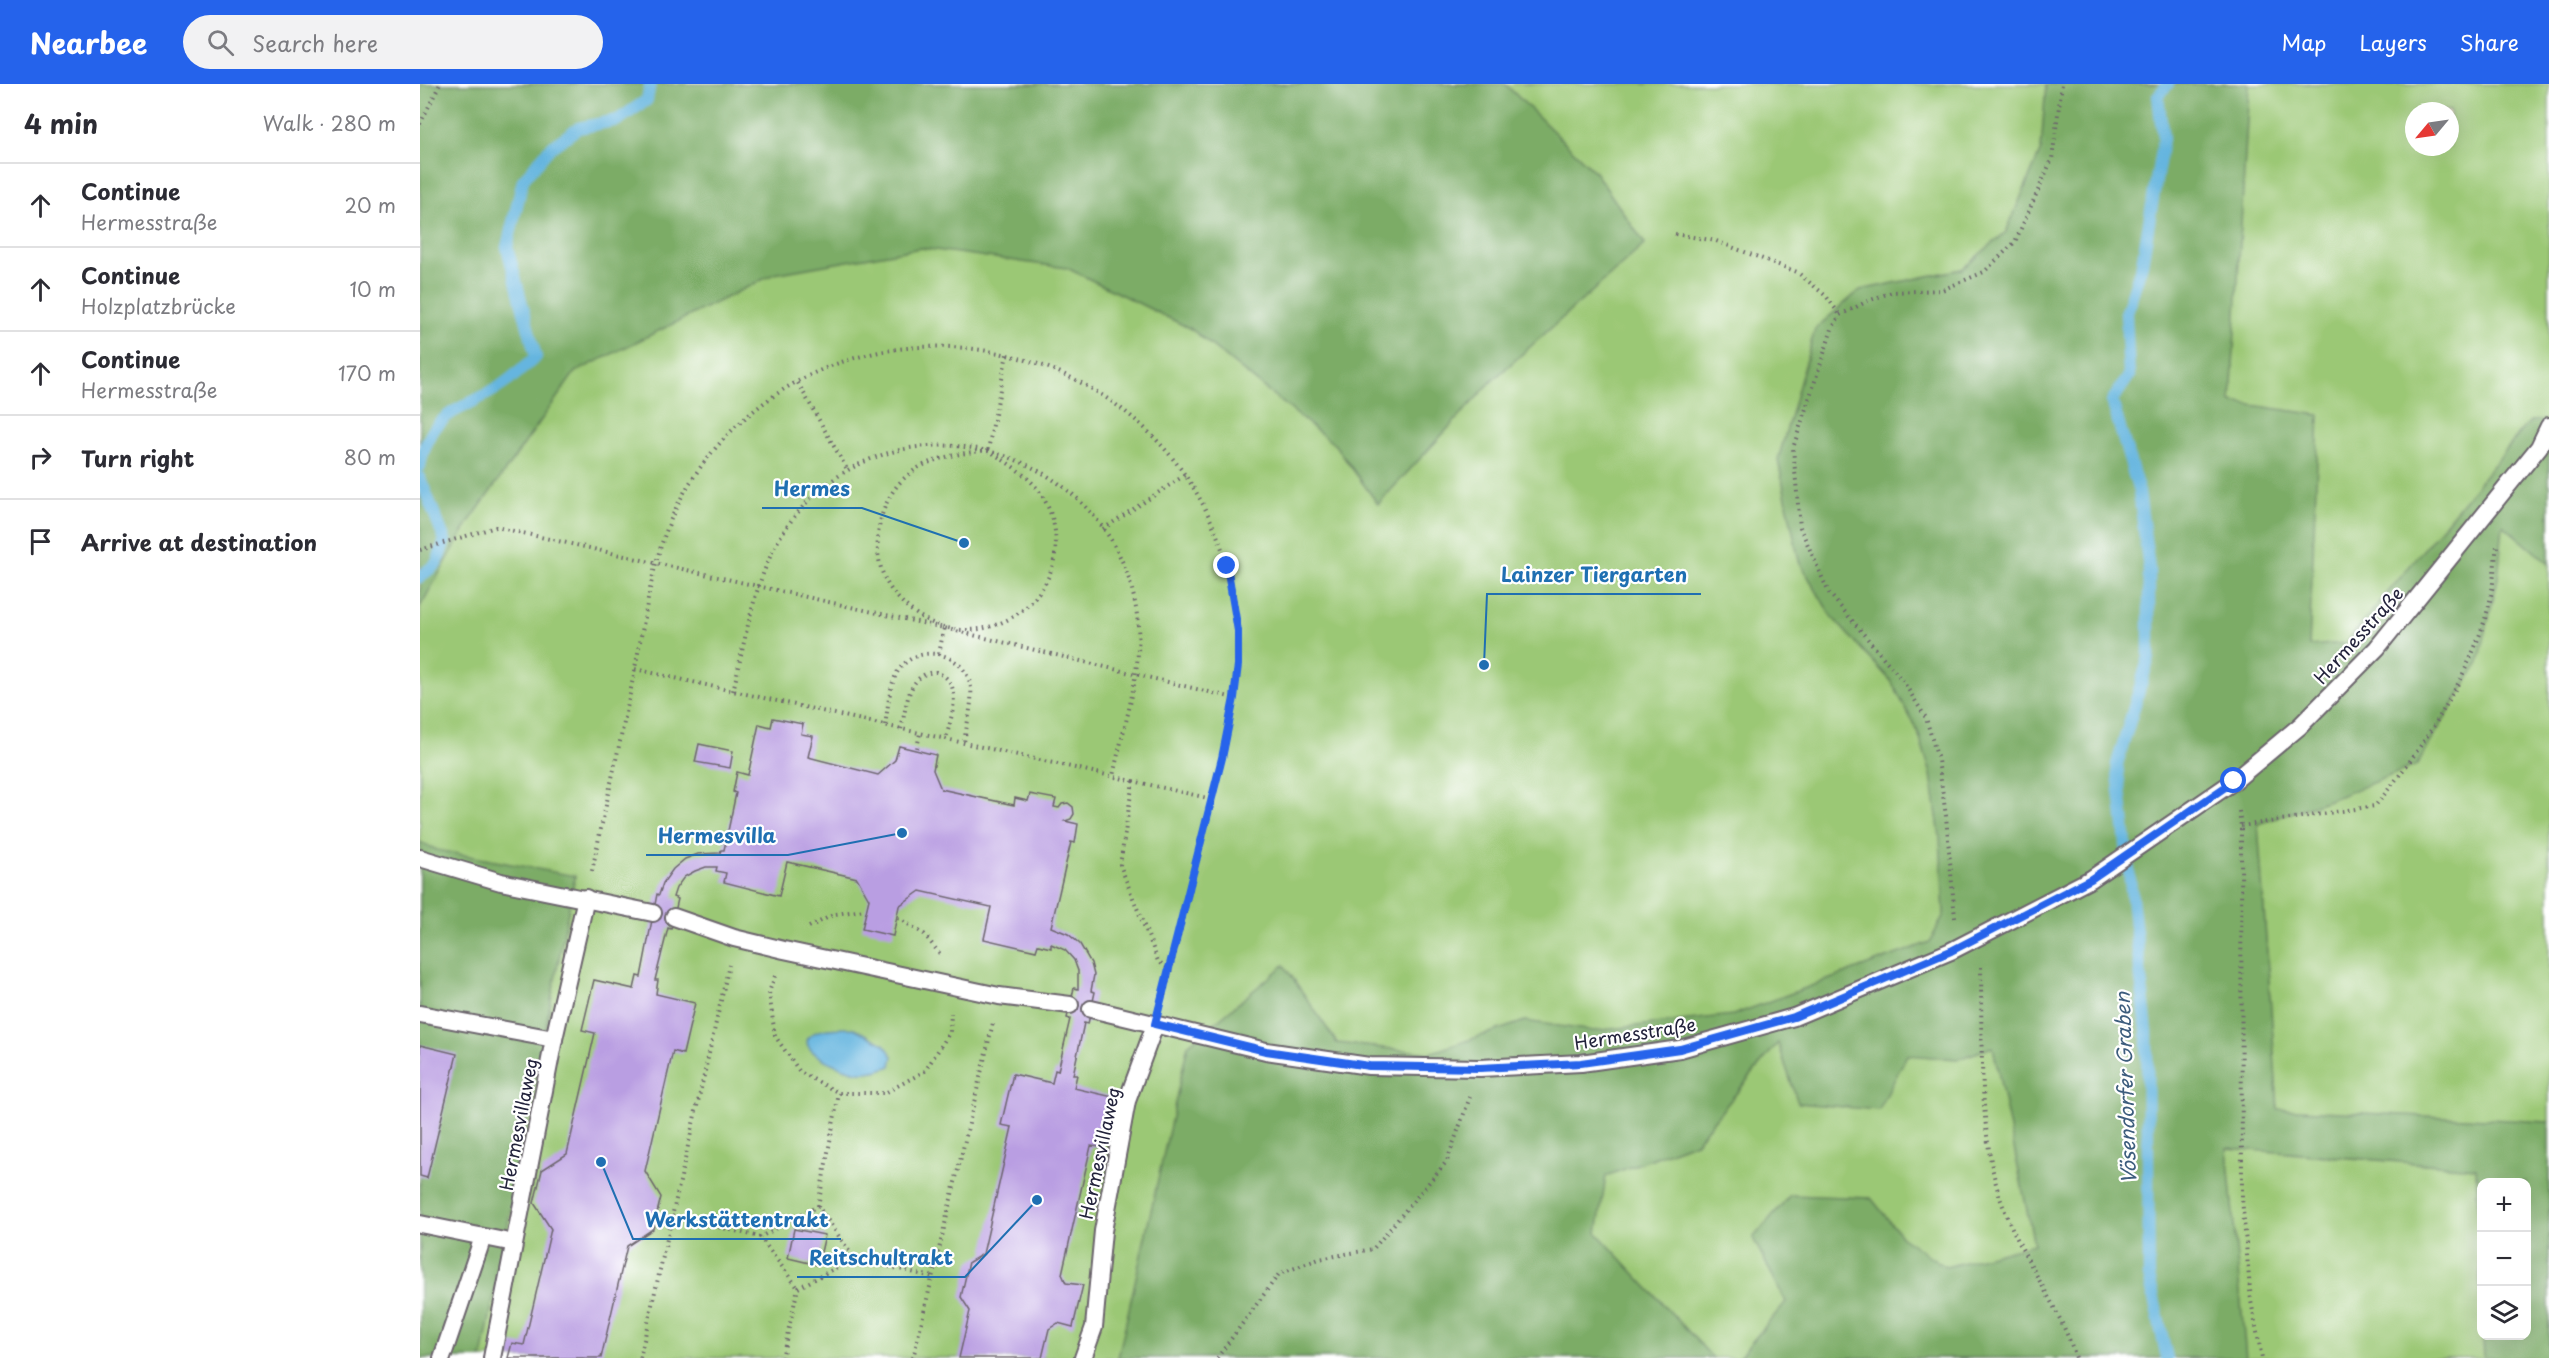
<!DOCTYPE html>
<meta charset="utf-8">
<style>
:root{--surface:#fff;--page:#f2f2f3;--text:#2b2b33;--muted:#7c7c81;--line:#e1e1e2;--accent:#2563eb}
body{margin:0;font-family:"Playpen Sans",sans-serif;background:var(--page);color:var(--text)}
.controls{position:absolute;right:18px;bottom:18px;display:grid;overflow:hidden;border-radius:12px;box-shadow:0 6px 24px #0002}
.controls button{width:54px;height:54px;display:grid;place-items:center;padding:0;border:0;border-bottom:2px solid var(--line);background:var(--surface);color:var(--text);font:30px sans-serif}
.compass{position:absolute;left:1985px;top:18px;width:54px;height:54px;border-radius:50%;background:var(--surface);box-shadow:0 6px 24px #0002;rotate:241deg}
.stop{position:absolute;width:18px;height:18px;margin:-14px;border:4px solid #2563eb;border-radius:50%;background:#fff}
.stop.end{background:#2563eb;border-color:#fff;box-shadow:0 2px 6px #0008}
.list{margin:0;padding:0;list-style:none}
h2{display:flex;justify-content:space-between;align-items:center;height:78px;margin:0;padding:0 24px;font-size:26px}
h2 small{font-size:20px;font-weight:400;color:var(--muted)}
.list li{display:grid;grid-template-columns:39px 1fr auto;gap:18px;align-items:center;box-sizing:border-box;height:84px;padding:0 24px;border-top:2px solid var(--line)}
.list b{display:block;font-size:22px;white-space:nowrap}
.list p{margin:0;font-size:20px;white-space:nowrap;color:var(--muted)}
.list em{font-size:20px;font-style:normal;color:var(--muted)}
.icon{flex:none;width:33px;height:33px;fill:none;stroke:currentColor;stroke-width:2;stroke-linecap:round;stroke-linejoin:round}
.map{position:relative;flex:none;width:2129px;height:1274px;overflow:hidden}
header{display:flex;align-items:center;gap:36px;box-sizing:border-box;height:84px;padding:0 30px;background:var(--accent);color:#fff}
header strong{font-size:28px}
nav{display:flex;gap:33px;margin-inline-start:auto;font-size:21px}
.search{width:420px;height:54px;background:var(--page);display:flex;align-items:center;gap:15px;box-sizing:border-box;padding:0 21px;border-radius:33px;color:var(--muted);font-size:22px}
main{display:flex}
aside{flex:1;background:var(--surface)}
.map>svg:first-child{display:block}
.green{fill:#9bc875;stroke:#5e7558;stroke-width:1.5;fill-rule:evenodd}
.forest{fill:#7cac66;stroke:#4f6750;stroke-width:1.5}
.water{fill:#65b5df;stroke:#446c8d;stroke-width:1.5}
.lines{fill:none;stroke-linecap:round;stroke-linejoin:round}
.stream{stroke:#65b5df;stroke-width:12}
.building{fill:#b99ee2}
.service-casing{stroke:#6c656d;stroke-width:20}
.path{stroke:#6c656d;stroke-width:4;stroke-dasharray:1.5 4.5;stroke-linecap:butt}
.service{stroke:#fff;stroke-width:16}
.route{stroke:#2563eb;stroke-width:8}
.labels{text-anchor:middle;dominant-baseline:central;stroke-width:4.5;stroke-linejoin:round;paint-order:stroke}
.street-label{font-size:18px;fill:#22223b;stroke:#fff}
.water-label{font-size:20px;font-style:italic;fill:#3d5d7d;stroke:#fff}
.leader{fill:none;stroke:#1f6fb2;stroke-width:2}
.callout-dot{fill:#1f6fb2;stroke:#fff;stroke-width:2}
.callout-label{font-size:20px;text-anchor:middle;font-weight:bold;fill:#1f6fb2;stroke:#fff;stroke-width:4.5;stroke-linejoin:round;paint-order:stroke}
</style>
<header>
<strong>Nearbee</strong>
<div class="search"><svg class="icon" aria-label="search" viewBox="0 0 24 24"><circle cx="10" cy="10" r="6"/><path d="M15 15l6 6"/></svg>Search here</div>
<nav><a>Map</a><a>Layers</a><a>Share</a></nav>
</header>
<main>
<aside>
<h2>4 min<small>Walk · 280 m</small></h2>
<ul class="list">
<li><svg class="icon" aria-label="ahead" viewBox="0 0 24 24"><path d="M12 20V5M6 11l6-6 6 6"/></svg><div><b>Continue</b><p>Hermesstraße</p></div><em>20 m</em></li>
<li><svg class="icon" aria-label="ahead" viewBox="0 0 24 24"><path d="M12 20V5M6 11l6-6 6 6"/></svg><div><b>Continue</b><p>Holzplatzbrücke</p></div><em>10 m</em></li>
<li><svg class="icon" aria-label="ahead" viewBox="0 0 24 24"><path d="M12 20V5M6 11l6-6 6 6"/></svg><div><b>Continue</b><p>Hermesstraße</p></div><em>170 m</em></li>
<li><svg class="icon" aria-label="right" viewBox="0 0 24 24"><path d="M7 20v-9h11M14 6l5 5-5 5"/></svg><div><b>Turn right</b></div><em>80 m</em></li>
<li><svg class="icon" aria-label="arrive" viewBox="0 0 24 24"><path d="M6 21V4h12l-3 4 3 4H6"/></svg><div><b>Arrive at destination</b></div></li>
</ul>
</aside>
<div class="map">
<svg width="2129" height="1274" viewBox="0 0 2129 1274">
<rect width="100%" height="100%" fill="#fff"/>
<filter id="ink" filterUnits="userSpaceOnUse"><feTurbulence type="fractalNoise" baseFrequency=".0167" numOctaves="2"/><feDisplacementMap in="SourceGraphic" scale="12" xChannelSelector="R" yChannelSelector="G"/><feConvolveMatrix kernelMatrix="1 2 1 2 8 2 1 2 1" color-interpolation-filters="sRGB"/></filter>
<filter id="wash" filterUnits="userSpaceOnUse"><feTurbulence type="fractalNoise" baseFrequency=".008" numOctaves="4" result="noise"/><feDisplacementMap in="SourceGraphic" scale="24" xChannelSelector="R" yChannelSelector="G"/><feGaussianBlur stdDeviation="1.35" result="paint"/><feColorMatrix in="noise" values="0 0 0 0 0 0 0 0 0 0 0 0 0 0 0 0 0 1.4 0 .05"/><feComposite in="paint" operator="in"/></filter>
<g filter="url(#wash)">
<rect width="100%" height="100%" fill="#f5e2c9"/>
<path class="green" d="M0 0H2129V1274H0ZM1994 27H2030V63H1994ZM2062 1098H2106V1252H2062Z"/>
<g class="forest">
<polygon points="0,0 1085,0 1175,88 1225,160 1072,297 958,420 915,361 771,245 647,184 501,164 354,190 155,288 49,438 0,523"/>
<polygon points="1626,0 1829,0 1811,318 1899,331 1889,562 1926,559 2110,337 2129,336 2129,480 2083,441 2078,494 2059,578 1997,681 1912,715 1838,740 1858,1025 2129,1038 2129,1274 2064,1274 2063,1252 2106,1252 2106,1098 2062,1098 2061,1217 2056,1084 1807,1064 1826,1274 1318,1274 1366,1218 1333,1154 1370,1111 1451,1114 1483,1154 1526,1183 1614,1160 1573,963 1538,975 1487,971 1459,1026 1378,1019 1358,959 1276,1058 1186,1092 1177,1149 1293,1274 698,1274 768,961 864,881 917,959 1010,969 1105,937 1173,947 1313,931 1510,858 1524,830 1520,753 1511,690 1498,648 1471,597 1411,532 1379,477 1358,376 1395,245 1440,206 1542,185 1586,148 1621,66"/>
<polygon points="0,758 17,766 155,792 62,1274 0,1274"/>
</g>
<path class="water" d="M434 944 464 960 473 972 471 982C461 986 451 989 439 988 427 987 364 964 396 948 407 943 423 945 434 944Z"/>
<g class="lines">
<g class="stream">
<path d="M0 382C11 326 38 329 79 303 92 295 104 283 116 273L87 163 103 96 130 64 158 44 198 36 227 16 230 0"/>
<polyline points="0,394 25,456 17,479 0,493"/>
<polyline points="1747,1274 1729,1192 1727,947 1697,680 1729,573 1729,485 1719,408 1692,317 1709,292 1706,230 1722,180 1743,55 1738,12 1748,0"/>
</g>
</g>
<g id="blocks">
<g class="building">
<polygon points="353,634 383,640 381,650 393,652 388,673 458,691 475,676 479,662 516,671 513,686 521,705 594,721 595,714 608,717 610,710 636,715 634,723 639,724 642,720 648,719 653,723 654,730 651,735 645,737 658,740 655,759 651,758 631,843 648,850 660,860 671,879 674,891 671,907 675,908 668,940 664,939 653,991 657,991 654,1004 693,1013 681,1063 671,1062 642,1190 646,1199 663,1201 653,1243 638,1239 629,1245 622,1274 539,1274 550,1227 541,1213 549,1178 563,1170 592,1043 581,1041 593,990 632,999 635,986 638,987 650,935 647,934 654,904 658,905 658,887 654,876 645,866 631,860 631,864 618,861 616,867 564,855 571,823 500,807 479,822 473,852 442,845 449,815 437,794 367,778 359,812 304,798 306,789 296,787 297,783 286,783 275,787 264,793 256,804 253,813 258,815 251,845 248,844 235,896 238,896 236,910 275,919 263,970 253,967 225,1087 241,1113 233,1145 207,1162 181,1274 88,1274 92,1259 104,1261 131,1145 114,1119 122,1086 147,1070 175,949 162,946 174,896 214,905 217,892 221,893 237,810 239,811 243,799 253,785 265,775 278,770 300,769 301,766 304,766 316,709 313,708 317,688 328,691 339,640 351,643"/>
<polygon points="279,660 313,667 310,684 275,678"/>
<polygon points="0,961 37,970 7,1094 0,1092"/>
<polygon points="374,1145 405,1151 398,1181 368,1174"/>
</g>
</g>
</g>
<g filter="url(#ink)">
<use href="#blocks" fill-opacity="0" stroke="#6c656d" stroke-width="1.5"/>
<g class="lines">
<g class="service-casing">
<g id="service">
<polyline points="0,774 81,798 233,829"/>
<polyline points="254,833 314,854 364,866 579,912 650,921"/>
<polyline points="671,925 846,967 949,982 1060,984 1161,979 1260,965 1374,933 1531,867 1671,795 1814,697 1880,642 1957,564 2119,363 2129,342"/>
<polyline points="0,930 134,955"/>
<polyline points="0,1140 94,1159"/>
<polyline points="22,1274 63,1153"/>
<polyline points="72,1274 134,955 166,814"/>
<polyline points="663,1274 674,1243 683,1147 707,1017 735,941"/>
</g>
</g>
<g class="path">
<polyline points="0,40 20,0"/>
<polyline points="1255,150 1296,157 1377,188 1406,212 1420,231"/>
<polyline points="378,299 428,387"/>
<path d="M568 366C587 379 611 392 623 413 677 508 547 600 473 508 455 485 454 451 464 425 483 377 523 372 568 366Z"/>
<polyline points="568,366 587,270"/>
<polyline points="683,445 765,391"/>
<polyline points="0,466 76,443 524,544 814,614"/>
<polyline points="519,570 524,544"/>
<polyline points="215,585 713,697 700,781 738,877 750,886"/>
<path d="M313 607C327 550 335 485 371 437 475 299 695 362 717 531 724 585 704 640 693 692"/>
<path d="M465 641C468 624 469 602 478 587 498 557 546 568 551 604 553 621 546 642 544 659"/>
<path d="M481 645C487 622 487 589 516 588 545 598 531 632 526 655"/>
<polyline points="497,664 500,649"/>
<polyline points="713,697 792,715"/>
<polyline points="1819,727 1821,742 1822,1114 1831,1217 1842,1274"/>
<path d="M1821 742 1955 722C2002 665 2050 594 2069 521 2074 502 2074 481 2077 462"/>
<path d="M172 787C186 719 202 652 215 584 230 511 233 452 277 388 431 169 773 253 814 515 827 594 802 674 784 750 770 805 758 859 743 914"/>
<polyline points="478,834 504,850 520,870"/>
<polyline points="1535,834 1526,732 1518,676 1506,634 1483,597 1409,509 1380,443 1373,364 1412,245 1420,231 1448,217 1472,208 1522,206 1564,188 1595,158 1632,75 1642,0"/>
<polyline points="389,843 415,830 445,826"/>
<path d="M1561 883C1562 954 1558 1056 1583 1122 1601 1173 1640 1223 1656 1274"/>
<polyline points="355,892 349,908 355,952 380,988 419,1009 465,1009 505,987 530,948 531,929"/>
<polyline points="398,1122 419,1009"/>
<polyline points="252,1132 340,1153"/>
<polyline points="434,1174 512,1193"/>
<polyline points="220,1274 309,881"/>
<polyline points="362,1274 378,1204 434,1174 398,1122 340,1153 378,1204"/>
<polyline points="493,1274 573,939"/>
<polyline points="797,1274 859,1190 899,1175 953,1165 1027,1077 1050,1013"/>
</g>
<use href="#service" class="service"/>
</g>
</g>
<g class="lines" filter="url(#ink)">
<polyline class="route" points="807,482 818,547 818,581 814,614 802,674 735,940 846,967 949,982 1060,984 1161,979 1260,965 1374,933 1531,867 1671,795 1814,697"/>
</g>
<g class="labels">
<g class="street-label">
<text transform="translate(1938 551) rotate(-48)">Hermesstraße</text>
<text transform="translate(1215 949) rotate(-9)">Hermesstraße</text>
<text transform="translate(98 1040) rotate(-79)">Hermesvillaweg</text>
<text transform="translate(679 1069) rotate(-78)">Hermesvillaweg</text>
</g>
<g class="water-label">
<text transform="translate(1705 1004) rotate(-92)">Vösendorfer Graben</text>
</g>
</g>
<path class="leader" d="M544 459L442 424H342M1064 581L1067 510H1281M482 749L368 771H226M181 1078L213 1155H421M617 1116L545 1193H377"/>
<g class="callout-dot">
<circle cx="544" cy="459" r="6"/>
<circle cx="1064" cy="581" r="6"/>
<circle cx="482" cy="749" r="6"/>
<circle cx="181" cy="1078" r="6"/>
<circle cx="617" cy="1116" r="6"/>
</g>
<g class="callout-label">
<text x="392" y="412">Hermes</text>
<text x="1174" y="498">Lainzer Tiergarten</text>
<text x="297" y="759">Hermesvilla</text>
<text x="317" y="1143">Werkstättentrakt</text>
<text x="461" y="1181">Reitschultrakt</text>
</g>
</svg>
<div class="controls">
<button>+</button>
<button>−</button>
<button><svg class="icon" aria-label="layers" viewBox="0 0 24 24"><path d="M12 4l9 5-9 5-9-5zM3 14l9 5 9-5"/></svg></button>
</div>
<svg class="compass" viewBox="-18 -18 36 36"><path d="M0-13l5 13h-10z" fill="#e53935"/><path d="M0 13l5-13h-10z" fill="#7c7c81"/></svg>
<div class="stop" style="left:1814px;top:697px"></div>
<div class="stop end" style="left:807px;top:482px"></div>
</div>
</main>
